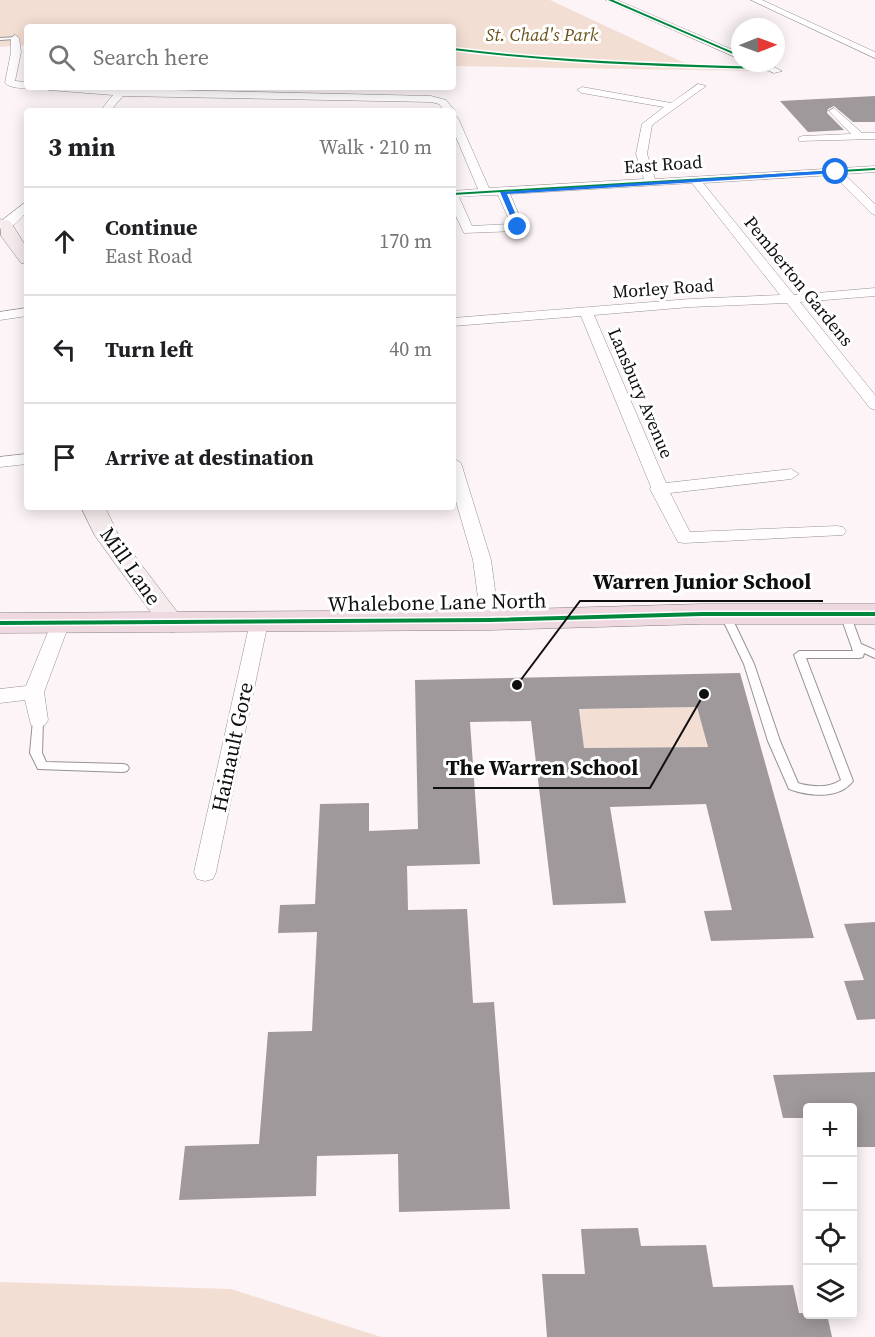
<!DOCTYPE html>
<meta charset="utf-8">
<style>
:root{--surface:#fff;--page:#f6f6f6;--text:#202124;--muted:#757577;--line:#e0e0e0}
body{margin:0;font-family:"Source Serif 4",serif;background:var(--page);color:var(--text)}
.controls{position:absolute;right:18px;bottom:18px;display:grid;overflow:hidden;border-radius:6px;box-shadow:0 3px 15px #0003}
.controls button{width:54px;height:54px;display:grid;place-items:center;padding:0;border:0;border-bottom:2px solid var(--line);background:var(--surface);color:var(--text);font:30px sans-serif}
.compass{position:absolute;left:731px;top:18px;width:54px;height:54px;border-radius:50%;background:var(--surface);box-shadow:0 3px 15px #0003;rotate:89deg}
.stop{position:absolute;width:18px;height:18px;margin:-14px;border:4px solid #1a73e8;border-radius:50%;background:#fff}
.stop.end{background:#1a73e8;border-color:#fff;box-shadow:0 2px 6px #0008}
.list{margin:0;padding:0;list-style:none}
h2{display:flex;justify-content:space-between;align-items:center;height:78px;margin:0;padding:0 24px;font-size:26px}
h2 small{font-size:20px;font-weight:400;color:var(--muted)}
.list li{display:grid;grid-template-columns:39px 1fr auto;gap:18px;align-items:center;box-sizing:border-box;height:108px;padding:0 24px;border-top:2px solid var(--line)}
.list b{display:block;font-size:22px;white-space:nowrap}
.list p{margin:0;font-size:20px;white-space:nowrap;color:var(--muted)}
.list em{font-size:20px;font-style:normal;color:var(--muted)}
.icon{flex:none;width:33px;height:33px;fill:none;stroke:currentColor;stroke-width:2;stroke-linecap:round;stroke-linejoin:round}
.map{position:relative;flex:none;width:875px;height:1337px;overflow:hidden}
.search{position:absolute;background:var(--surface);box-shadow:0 3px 15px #0003;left:24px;top:24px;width:432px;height:66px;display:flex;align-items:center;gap:15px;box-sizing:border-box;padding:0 21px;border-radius:6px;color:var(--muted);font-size:22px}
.panel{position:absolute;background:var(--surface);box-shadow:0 3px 15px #0003;left:24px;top:108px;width:432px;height:402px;border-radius:6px}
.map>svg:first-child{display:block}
.green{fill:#f3ded4}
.building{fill:#a0999c;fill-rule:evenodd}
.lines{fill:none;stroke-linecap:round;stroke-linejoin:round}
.lane-casing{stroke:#969293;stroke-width:2}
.street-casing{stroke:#969293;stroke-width:1}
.secondary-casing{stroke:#8c898a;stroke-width:1}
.primary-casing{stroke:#837f80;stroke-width:1}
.lane{fill:#fffdfe;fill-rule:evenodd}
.street{fill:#fffdfe;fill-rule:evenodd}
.secondary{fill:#f5ebed;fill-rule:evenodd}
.primary{fill:#eed9e0;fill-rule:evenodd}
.cycleway-casing{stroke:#fff;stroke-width:3}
.cycleway{fill:#00873e;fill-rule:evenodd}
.route{fill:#1a73e8}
.labels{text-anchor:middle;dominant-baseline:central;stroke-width:6;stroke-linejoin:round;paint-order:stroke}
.far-park-label{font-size:18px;font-style:italic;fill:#6b531b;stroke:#fff}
.far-street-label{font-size:18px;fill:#0f0f0f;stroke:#fff}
.street-label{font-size:21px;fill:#0f0f0f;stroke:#fff}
.leader{fill:none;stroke:#0f0f0f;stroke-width:2}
.callout-dot{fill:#0f0f0f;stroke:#fff;stroke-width:2}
.callout-label{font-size:22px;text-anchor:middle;font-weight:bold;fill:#0f0f0f;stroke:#fff;stroke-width:6;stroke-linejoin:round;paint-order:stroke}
</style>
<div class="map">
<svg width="875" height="1337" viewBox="0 0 875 1337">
<rect width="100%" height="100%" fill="#fcf4f6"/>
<g class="green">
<polygon points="0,0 550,0 693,67 754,68 756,71 453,66 453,27 27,27 27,40 25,45 0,47"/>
<polygon points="697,707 708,747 584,748 579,709"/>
<polygon points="0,1282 231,1289 381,1337 0,1337"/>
</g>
<g class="building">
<polygon points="875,96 875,122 853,122 834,106 828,109 827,113 844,130 808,132 780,101"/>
<path d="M740 673 814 938 711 941 704 911 732 910 706 804 610 807 626 903 553 905 531 721 470 722 480 864 407 866 408 910 467 909 473 1003 494 1002 510 1209 399 1212 398 1154 317 1156 316 1196 179 1200 185 1146 259 1144 268 1032 312 1031 317 932 278 933 280 905 315 904 320 804 369 803V831L418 829 415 680ZM697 707 708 747 584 748 579 709Z"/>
<polygon points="875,922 875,1019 857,1020 844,981 864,980 844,924"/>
<polygon points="875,1072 875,1147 852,1147 852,1107 807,1107 807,1118 783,1118 773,1075"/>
<polygon points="638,1228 641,1246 706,1245 713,1287 793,1285 799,1313 827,1314 832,1337 547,1337 542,1274 585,1274 581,1229"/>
</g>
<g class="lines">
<g class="lane-casing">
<g id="lane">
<polygon points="17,37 15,39 0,40 0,38"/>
<path d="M725 611 730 614 754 664 780 741 798 783 801 784C814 787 829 788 841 780L794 655 799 651H853L840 614 845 611 850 614 861 644 875 650V658L864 653 863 657 859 658H806L853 781C839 800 808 796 789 789L768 741 744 664 720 614Z"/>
<polygon points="38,716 42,717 43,720 42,753 46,762 123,764 127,765 129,768 127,771 123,772 38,769 30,753 33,720 34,717"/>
</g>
</g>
<g class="street-casing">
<g id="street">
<polygon points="606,0 617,0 740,53 740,59"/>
<polygon points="751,0 762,0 875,52 875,58"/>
<path d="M15 35 19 38 21 52 15 81 27 82V87H30C23 89 10 88 5 83L11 52V38Z"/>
<polygon points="752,63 765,63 782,71 774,73"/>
<path d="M698 84 706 86 652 125 647 154 655 179 875 166V172L844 174 875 204V215L871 213 833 175 703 183 794 295 875 288V296L800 302 875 395V410L870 408 787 303 690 307 594 315 666 483 791 469 799 474 791 479 670 493 690 532 837 526 843 527 846 531 843 535 684 543 678 542 650 489 651 487 581 316 453 326V318L690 299 780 295 692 183 510 194 524 227 518 231 464 233 453 210V191L478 189 453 130V115L458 118 489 188 644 179 636 154 642 124 664 107 582 93 577 90 582 87 671 103ZM489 195H498L511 224 472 226 459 197Z"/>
<polygon points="44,87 431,96 446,100 455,111 453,113 453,111 445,111 439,104 431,102 123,96 110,111 100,111 113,95 49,90"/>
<polygon points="834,108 862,133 875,133 875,139 799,141 799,137 803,136 851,134 829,111"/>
<path d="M27 201V211C20 220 12 230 0 228V222Z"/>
<polygon points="27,308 27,316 0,320 0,312"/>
<polygon points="27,454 27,464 0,467 0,457"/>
<polygon points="453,458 461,463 491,560 499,620 497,624 490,626 483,624 481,620 473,560 453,491"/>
<polygon points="61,616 68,618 70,622 44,692 48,720 45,725 38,727 31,725 25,700 0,703 0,689 26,686 52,622 54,618"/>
<polygon points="259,616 266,618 268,622 216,872 213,879 205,881 197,879 194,872 250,622 252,618"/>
</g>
</g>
<g class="secondary-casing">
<g id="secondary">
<polygon points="0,219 10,221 27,248 27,264 21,263 1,236"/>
<polygon points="81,507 105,507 118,534 181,617 185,623 181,629 172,632 163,629 95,536"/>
</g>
</g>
<g class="primary-casing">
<polygon id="primary" points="702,604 875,604 875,624 702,624 490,630 0,633 0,613 490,610"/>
</g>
<use href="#lane" class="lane"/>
<use href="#street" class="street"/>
<use href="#secondary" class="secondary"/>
<use href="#primary" class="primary"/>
<g class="cycleway-casing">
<g id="cycleway">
<polygon points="608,0 613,0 740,55 740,57"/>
<path d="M453 48C558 61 663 64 769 67L771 68 769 69C663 67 558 63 453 50Z"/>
<polygon points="875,168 875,170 453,195 453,193"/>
<polygon points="702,612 875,612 875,616 702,616 490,622 0,625 0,621 490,618"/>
</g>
</g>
<use href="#cycleway" class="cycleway"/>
</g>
<polygon class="route" points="836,170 838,173 507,194 521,227 518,228 515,227 500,192"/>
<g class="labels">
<g class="far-park-label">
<text x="542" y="34">St. Chad's Park</text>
</g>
<g class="far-street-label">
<text transform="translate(663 164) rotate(-4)">East Road</text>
<text transform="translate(799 281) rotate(51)">Pemberton Gardens</text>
<text transform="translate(663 288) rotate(-4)">Morley Road</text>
<text transform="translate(641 393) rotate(67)">Lansbury Avenue</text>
</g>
<g class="street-label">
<text transform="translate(131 566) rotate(55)">Mill Lane</text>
<text transform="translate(437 602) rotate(-1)">Whalebone Lane North</text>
<text transform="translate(232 747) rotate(-78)">Hainault Gore</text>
</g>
</g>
<path class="leader" d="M517 685L580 601H823M704 694L650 788H433"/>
<g class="callout-dot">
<circle cx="517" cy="685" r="6"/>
<circle cx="704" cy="694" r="6"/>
</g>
<g class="callout-label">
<text x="702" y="589">Warren Junior School</text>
<text x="542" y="775">The Warren School</text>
</g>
</svg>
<div class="controls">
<button>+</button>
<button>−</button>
<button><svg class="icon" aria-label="locate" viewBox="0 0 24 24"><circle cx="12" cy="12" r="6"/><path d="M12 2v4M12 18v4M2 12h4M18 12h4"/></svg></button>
<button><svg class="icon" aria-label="layers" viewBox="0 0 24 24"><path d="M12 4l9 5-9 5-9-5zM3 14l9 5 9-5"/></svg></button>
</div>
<svg class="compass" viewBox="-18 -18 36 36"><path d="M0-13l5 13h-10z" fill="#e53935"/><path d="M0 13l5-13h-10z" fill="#757577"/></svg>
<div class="stop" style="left:836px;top:172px"></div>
<div class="stop end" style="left:518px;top:227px"></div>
<div class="search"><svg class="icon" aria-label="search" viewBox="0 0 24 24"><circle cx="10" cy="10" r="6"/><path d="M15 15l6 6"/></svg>Search here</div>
<section class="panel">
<h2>3 min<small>Walk · 210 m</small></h2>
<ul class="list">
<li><svg class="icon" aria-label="ahead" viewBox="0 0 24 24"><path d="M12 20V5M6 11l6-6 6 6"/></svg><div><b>Continue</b><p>East Road</p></div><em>170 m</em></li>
<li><svg class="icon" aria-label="left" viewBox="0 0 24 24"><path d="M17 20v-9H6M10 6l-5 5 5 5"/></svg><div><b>Turn left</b></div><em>40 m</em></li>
<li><svg class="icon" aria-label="arrive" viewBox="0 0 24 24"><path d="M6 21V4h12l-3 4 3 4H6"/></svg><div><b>Arrive at destination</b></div></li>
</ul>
</section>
</div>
